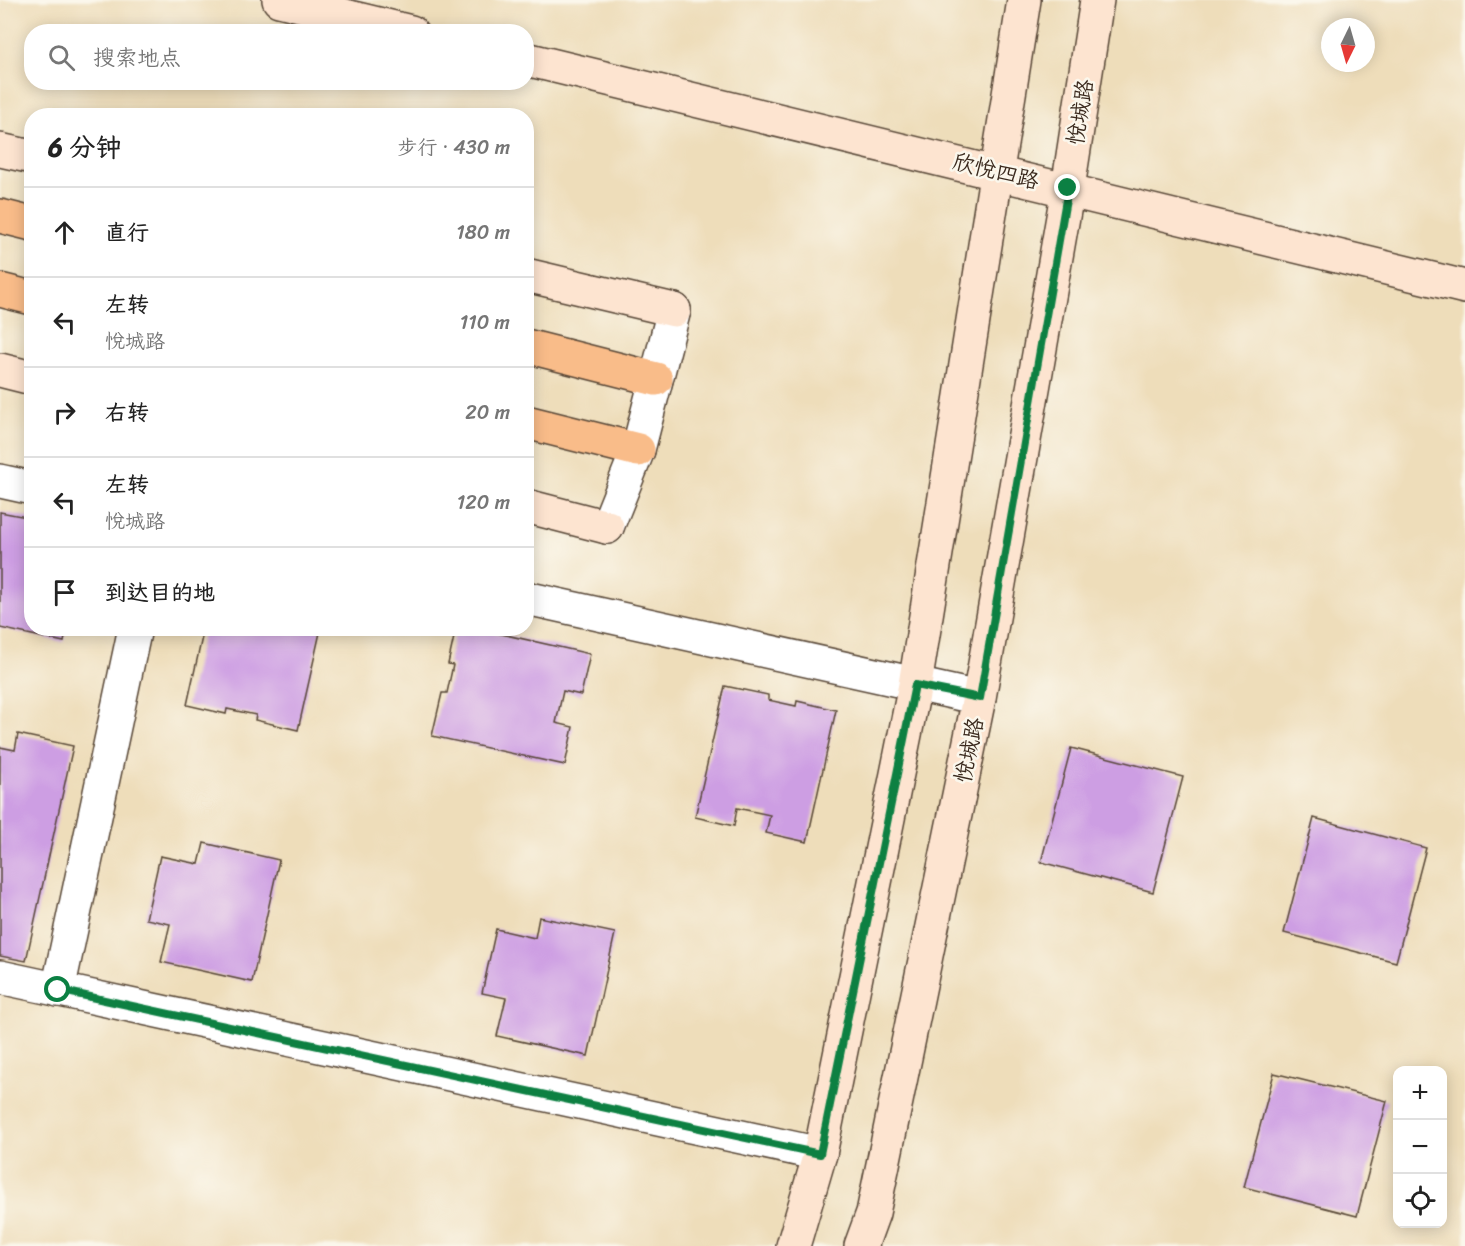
<!DOCTYPE html>
<html lang="zh">
<meta charset="utf-8">
<style>
:root{--surface:#fff;--page:#f6f6f6;--text:#222;--muted:#767676;--line:#e0e0e0}
body{margin:0;font-family:Sriracha,"LXGW WenKai TC",sans-serif;background:var(--page);color:var(--text)}
.controls{position:absolute;right:18px;bottom:18px;display:grid;overflow:hidden;border-radius:12px;box-shadow:0 3px 15px #0003}
.controls button{width:54px;height:54px;display:grid;place-items:center;padding:0;border:0;border-bottom:2px solid var(--line);background:var(--surface);color:var(--text);font:30px sans-serif}
.compass{position:absolute;left:1321px;top:18px;width:54px;height:54px;border-radius:50%;background:var(--surface);box-shadow:0 3px 15px #0003;rotate:185deg}
.stop{position:absolute;width:18px;height:18px;margin:-14px;border:4px solid #0b8043;border-radius:50%;background:#fff}
.stop.end{background:#0b8043;border-color:#fff;box-shadow:0 2px 6px #0008}
.list{margin:0;padding:0;list-style:none}
h2{display:flex;justify-content:space-between;align-items:center;height:78px;margin:0;padding:0 24px;font-size:26px}
h2 small{font-size:20px;font-weight:400;color:var(--muted)}
.list li{display:grid;grid-template-columns:39px 1fr auto;gap:18px;align-items:center;box-sizing:border-box;height:90px;padding:0 24px;border-top:2px solid var(--line)}
.list b{display:block;font-size:22px;white-space:nowrap}
.list p{margin:0;font-size:20px;white-space:nowrap;color:var(--muted)}
.list em{font-size:20px;font-style:normal;color:var(--muted)}
.icon{flex:none;width:33px;height:33px;fill:none;stroke:currentColor;stroke-width:2;stroke-linecap:round;stroke-linejoin:round}
.map{position:relative;flex:none;width:1465px;height:1246px;overflow:hidden}
.search{position:absolute;background:var(--surface);box-shadow:0 3px 15px #0003;left:24px;top:24px;width:510px;height:66px;display:flex;align-items:center;gap:15px;box-sizing:border-box;padding:0 21px;border-radius:24px;color:var(--muted);font-size:22px}
.panel{position:absolute;background:var(--surface);box-shadow:0 3px 15px #0003;left:24px;top:108px;width:510px;height:528px;border-radius:24px}
.map>svg:first-child{display:block}
.building{fill:#cd9ee3}
.lines{fill:none;stroke-linecap:round;stroke-linejoin:round}
.street-casing{stroke:#564535;stroke-width:36}
.secondary-casing{stroke:#564535;stroke-width:36}
.highway-casing{stroke:#564535;stroke-width:36}
.street{stroke:#fff;stroke-width:33}
.secondary{stroke:#fde4d0;stroke-width:33}
.highway{stroke:#f9bc89;stroke-width:33}
.route{stroke:#0b8043;stroke-width:8}
.labels{text-anchor:middle;dominant-baseline:central;stroke-width:5;stroke-linejoin:round;paint-order:stroke}
.street-label{font-size:22px;fill:#3b2a1e;stroke:#fbf7ec}
</style>
<div class="map">
<svg width="1465" height="1246" viewBox="0 0 1465 1246">
<rect width="100%" height="100%" fill="#fbf7ec"/>
<filter id="ink" filterUnits="userSpaceOnUse"><feTurbulence type="fractalNoise" baseFrequency=".0167" numOctaves="2"/><feDisplacementMap in="SourceGraphic" scale="12" xChannelSelector="R" yChannelSelector="G"/><feConvolveMatrix kernelMatrix="1 2 1 2 8 2 1 2 1" color-interpolation-filters="sRGB"/></filter>
<filter id="wash" filterUnits="userSpaceOnUse"><feTurbulence type="fractalNoise" baseFrequency=".008" numOctaves="4" result="noise"/><feDisplacementMap in="SourceGraphic" scale="24" xChannelSelector="R" yChannelSelector="G"/><feGaussianBlur stdDeviation="1.35" result="paint"/><feColorMatrix in="noise" values="0 0 0 0 0 0 0 0 0 0 0 0 0 0 0 0 0 1.4 0 .05"/><feComposite in="paint" operator="in"/></filter>
<g filter="url(#wash)">
<rect width="100%" height="100%" fill="#eeddba"/>
<g id="blocks">
<g class="building">
<polygon points="0,512 32,518 32,628 67,628 64,642 0,628"/>
<polygon points="204,628 321,628 298,730 255,720 256,715 227,709 226,714 187,705"/>
<polygon points="456,628 475,628 590,654 581,695 563,691 556,723 573,727 565,765 432,736 442,693 447,693 453,665 448,664"/>
<polygon points="725,686 768,695 768,700 796,706 797,701 836,710 807,842 766,833 770,815 737,808 734,826 695,817"/>
<polygon points="18,734 73,746 26,961 0,956 0,747 15,750"/>
<polygon points="1071,748 1183,777 1153,892 1041,862"/>
<polygon points="1314,818 1426,848 1396,962 1284,933"/>
<polygon points="204,843 279,860 252,982 161,962 170,924 146,919 160,856 199,864"/>
<polygon points="539,917 615,933 588,1056 497,1036 506,998 482,993 496,929 535,938"/>
<polygon points="1274,1073 1387,1101 1357,1216 1244,1187"/>
</g>
</g>
</g>
<g filter="url(#ink)">
<use href="#blocks" fill-opacity="0" stroke="#564535" stroke-width="1.5"/>
<g class="lines">
<g class="street-casing">
<g id="street">
<polyline points="0,481 32,488"/>
<polyline points="607,527 638,450 674,310"/>
<polyline points="526,598 979,698"/>
<polyline points="0,977 820,1154"/>
<polyline points="58,990 135,628"/>
</g>
</g>
<g class="secondary-casing">
<g id="secondary">
<polyline points="279,0 411,32"/>
<polyline points="526,59 1465,287"/>
<polyline points="0,150 32,157"/>
<polyline points="526,275 674,310"/>
<polyline points="0,370 32,378"/>
<polyline points="526,506 607,527"/>
<polyline points="793,1246 820,1154 915,685 1024,0"/>
<polyline points="861,1246 873,1213 979,698 1068,188 1097,0"/>
</g>
</g>
<g class="highway-casing">
<g id="highway">
<polyline points="0,216 32,224"/>
<polyline points="0,290 32,298"/>
<polyline points="526,346 656,379"/>
<polyline points="526,422 638,450"/>
</g>
</g>
<use href="#street" class="street"/>
<use href="#secondary" class="secondary"/>
<use href="#highway" class="highway"/>
</g>
</g>
<g class="lines" filter="url(#ink)">
<polyline class="route" points="58,990 820,1154 915,685 980,698 1068,188"/>
</g>
<g class="labels">
<g class="street-label">
<text transform="translate(1080 112) rotate(-81)">悦城路</text>
<text transform="translate(996 171) rotate(14)">欣悦四路</text>
<text transform="translate(969 750) rotate(-78)">悦城路</text>
</g>
</g>
</svg>
<div class="controls">
<button>+</button>
<button>−</button>
<button><svg class="icon" aria-label="locate" viewBox="0 0 24 24"><circle cx="12" cy="12" r="6"/><path d="M12 2v4M12 18v4M2 12h4M18 12h4"/></svg></button>
</div>
<svg class="compass" viewBox="-18 -18 36 36"><path d="M0-13l5 13h-10z" fill="#e53935"/><path d="M0 13l5-13h-10z" fill="#767676"/></svg>
<div class="stop" style="left:58px;top:990px"></div>
<div class="stop end" style="left:1068px;top:188px"></div>
<div class="search"><svg class="icon" aria-label="search" viewBox="0 0 24 24"><circle cx="10" cy="10" r="6"/><path d="M15 15l6 6"/></svg>搜索地点</div>
<section class="panel">
<h2>6 分钟<small>步行 · 430 m</small></h2>
<ul class="list">
<li><svg class="icon" aria-label="ahead" viewBox="0 0 24 24"><path d="M12 20V5M6 11l6-6 6 6"/></svg><div><b>直行</b></div><em>180 m</em></li>
<li><svg class="icon" aria-label="left" viewBox="0 0 24 24"><path d="M17 20v-9H6M10 6l-5 5 5 5"/></svg><div><b>左转</b><p>悦城路</p></div><em>110 m</em></li>
<li><svg class="icon" aria-label="right" viewBox="0 0 24 24"><path d="M7 20v-9h11M14 6l5 5-5 5"/></svg><div><b>右转</b></div><em>20 m</em></li>
<li><svg class="icon" aria-label="left" viewBox="0 0 24 24"><path d="M17 20v-9H6M10 6l-5 5 5 5"/></svg><div><b>左转</b><p>悦城路</p></div><em>120 m</em></li>
<li><svg class="icon" aria-label="arrive" viewBox="0 0 24 24"><path d="M6 21V4h12l-3 4 3 4H6"/></svg><div><b>到达目的地</b></div></li>
</ul>
</section>
</div>
